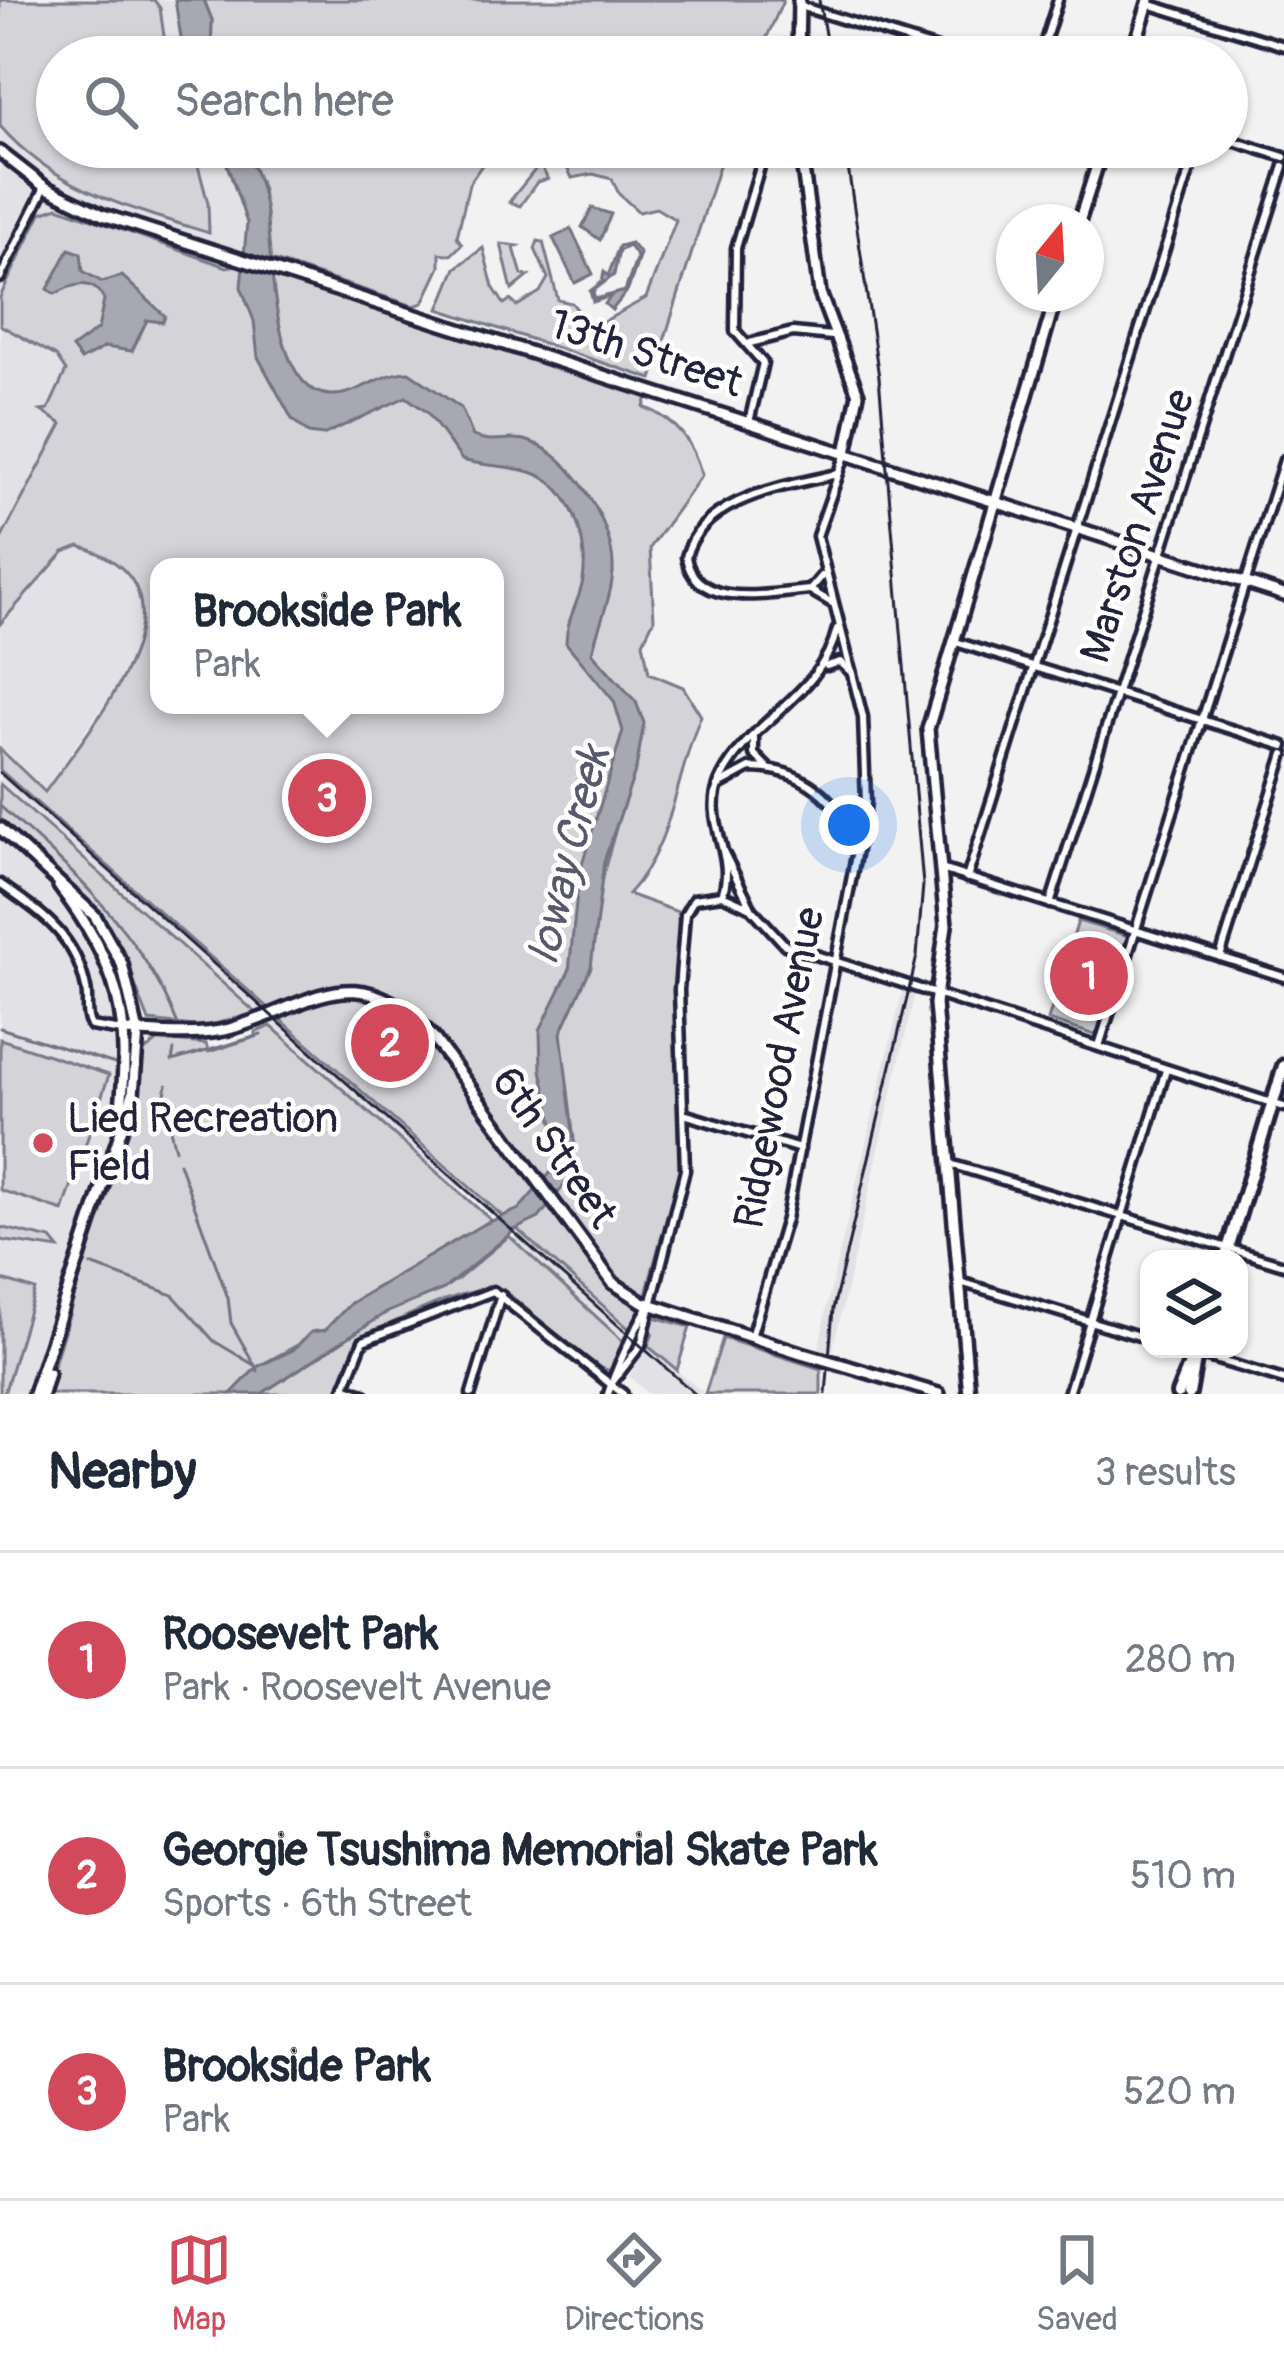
<!DOCTYPE html>
<meta charset="utf-8">
<style>
:root{--surface:#fff;--page:#f2f2f3;--text:#1f2937;--muted:#747a83;--line:#e0e1e3;--accent:#d1495b}
body{margin:0;font-family:Pangolin,sans-serif;background:var(--page);color:var(--text)}
.controls{position:absolute;right:36px;bottom:36px;display:grid;overflow:hidden;border-radius:24px;box-shadow:0 3px 9px #0004}
.controls button{width:108px;height:108px;display:grid;place-items:center;padding:0;border:0;border-bottom:3px solid var(--line);background:var(--surface);color:var(--text);font:60px sans-serif}
.compass{position:absolute;left:996px;top:204px;width:108px;height:108px;border-radius:50%;background:var(--surface);box-shadow:0 3px 9px #0004;rotate:18deg}
.you{position:absolute;left:849px;top:825px;width:42px;height:42px;margin:-30px;border:9px solid #fff;border-radius:50%;background:#1a73e8;box-shadow:0 0 0 18px #1a73e833}
.badge{display:grid;place-items:center;width:78px;height:78px;border-radius:50%;background:var(--accent);color:#fff;font-size:39px;font-weight:700}
.pin{position:absolute;translate:-50% -50%;border:6px solid #fff;box-shadow:0 3px 12px #0006}
.popup{position:absolute;left:150px;top:558px;width:354px;height:156px;box-sizing:border-box;display:grid;place-content:center;border-radius:24px;background:var(--surface);filter:drop-shadow(0 3px 9px #0005);font-size:39px;white-space:nowrap;color:var(--muted)}
.popup b{font-size:45px;color:var(--text)}
.popup::after{content:'';position:absolute;left:50%;top:100%;margin-left:-24px;border:24px solid transparent;border-top-color:var(--surface)}
.list{margin:0;padding:0;list-style:none}
h2{display:flex;justify-content:space-between;align-items:center;height:156px;margin:0;padding:0 48px;font-size:51px}
h2 small{font-size:39px;font-weight:400;color:var(--muted)}
.list li{display:grid;grid-template-columns:78px 1fr auto;gap:36px;align-items:center;box-sizing:border-box;height:216px;padding:0 48px;border-top:3px solid var(--line)}
.list b{display:block;font-size:45px;white-space:nowrap}
.list p{margin:0;font-size:39px;white-space:nowrap;color:var(--muted)}
.list em{font-size:39px;font-style:normal;color:var(--muted)}
.icon{flex:none;width:66px;height:66px;fill:none;stroke:currentColor;stroke-width:2;stroke-linecap:round;stroke-linejoin:round}
.map{position:relative;flex:none;width:1284px;height:1394px;overflow:hidden}
.search{position:absolute;background:var(--surface);box-shadow:0 3px 9px #0004;left:36px;right:36px;top:36px;height:132px;display:flex;align-items:center;gap:30px;box-sizing:border-box;padding:0 42px;border-radius:66px;color:var(--muted);font-size:45px}
.sheet{height:804px;background:var(--surface)}
nav{display:flex;justify-content:space-around;align-items:center;box-sizing:border-box;height:168px;border-top:3px solid var(--line);background:var(--surface);font-size:33px;color:var(--muted)}
nav a{display:grid;justify-items:center;gap:6px}
nav .on{color:var(--accent)}
.map>svg:first-child{display:block}
.built{fill:#e2e2e6}
.green{fill:#d3d3d8;stroke:#7a7a8a;stroke-width:3;fill-rule:evenodd}
.water{fill:#a8a8b2;stroke:#727282;stroke-width:3;fill-rule:evenodd}
.lines{fill:none;stroke-linecap:round;stroke-linejoin:round}
.stream{stroke:#727282;stroke-width:3}
.street-casing{stroke:#22223b;stroke-width:15}
.secondary-casing{stroke:#22223b;stroke-width:18}
.primary-casing{stroke:#22223b;stroke-width:20}
.street{stroke:#fff;stroke-width:6}
.secondary{stroke:#fff;stroke-width:9}
.primary{stroke:#fff;stroke-width:10}
.rail{stroke:#22223b;stroke-width:3}
.secondary-bridge-casing{stroke:#22223b;stroke-width:18;stroke-linecap:butt}
.secondary-bridge{stroke:#fff;stroke-width:9}
.poi-dot{fill:#d1495b;stroke:#fff;stroke-width:4.5}
.labels{text-anchor:middle;dominant-baseline:central;stroke-width:9;stroke-linejoin:round;paint-order:stroke}
.street-label{font-size:42px;fill:#22223b;stroke:#fff}
.poi-label{font-size:42px;fill:#22223b;stroke:#fff;text-anchor:start}
.water-label{font-size:45px;font-style:italic;fill:#58586b;stroke:#fff}
</style>
<div class="map">
<svg width="1284" height="1394" viewBox="0 0 1284 1394">
<rect width="100%" height="100%" fill="#f2f2f3"/>
<filter id="ink" filterUnits="userSpaceOnUse"><feTurbulence type="fractalNoise" baseFrequency=".00833" numOctaves="2"/><feDisplacementMap in="SourceGraphic" scale="24" xChannelSelector="R" yChannelSelector="G"/><feConvolveMatrix kernelMatrix="1 2 1 2 8 2 1 2 1" color-interpolation-filters="sRGB"/></filter>
<g filter="url(#ink)">
<g class="built">
<polygon points="0,0 175,0 184,57 57,57 57,147 221,147 247,223 246,252 237,259 159,567 158,601 125,675 36,802 263,1005 256,1013 30,810 7,833 50,875 87,923 119,992 117,1133 34,1394 0,1394"/>
<polygon points="903,989 915,993 832,1353 819,1349 826,1309"/>
<polygon points="278,1018 463,1182 457,1190 271,1026"/>
<polygon points="521,1234 635,1334 629,1347 520,1251 515,1241"/>
<polygon points="648,1346 705,1394 648,1394 629,1376"/>
</g>
<g class="green">
<path d="M0 0H154L160 8 167 57H57V147H193L208 203 209 233C132 209 54 189 0 126Z"/>
<polygon points="204,0 780,0 783,1 758,57 211,57 212,20"/>
<polygon points="242,147 494,147 469,184 457,237 462,244 451,255 440,253 440,267 423,303 414,306 268,259 262,187"/>
<polygon points="557,147 725,147 652,379 439,309 456,268 483,248 493,287 504,304 510,300 517,306 540,292 548,278 535,249 538,241 543,242 558,300 572,303 586,321 601,323 646,298 676,220 656,208 639,212 619,194 612,179 593,174 572,178 561,155 567,152"/>
<polygon points="537,159 548,179 537,182 520,206 509,202 539,165"/>
<path d="M58 207 227 267 237 265 648 394 644 407C678 421 692 441 702 475L650 548 654 619 643 642 649 673 683 687 701 716C676 774 673 846 628 894L678 912 680 1169 635 1334 0 770V749L45 792C89 729 217 587 79 546L64 552 0 624V541L62 424 41 411 48 410 66 371 56 356 0 325V297L41 213ZM608 545 613 573 592 653 636 702 643 732 600 885 608 816 635 717 579 647ZM159 567H495V705H159Z"/>
<polygon points="501,244 518,246 514,248 522,275 529,276 512,290"/>
<polygon points="0,784 256,1013 203,1027 149,1021 123,954 93,907 0,818"/>
<polygon points="1078,921 1128,936 1098,1036 1048,1020"/>
<polygon points="271,1026 491,1220 351,1303 325,1330 257,1367 231,1394 45,1394 136,1093 143,1052 159,1040 206,1044 209,1052 256,1037 256,1032"/>
<polygon points="0,1039 109,1075 63,1211 0,1190"/>
<polygon points="0,1227 51,1239 59,1249 0,1240"/>
<path d="M509 1236 629 1347 611 1371 597 1367 506 1292C471 1279 393 1324 358 1339L337 1394H261L386 1313 457 1280Z"/>
<polygon points="0,1279 35,1290 4,1394 0,1394"/>
<polygon points="654,1317 690,1327 677,1370 648,1346 653,1333 645,1344"/>
<polygon points="723,1338 821,1369 821,1394 705,1394"/>
</g>
<g class="water">
<polygon points="175,0 204,0 212,20 211,57 184,57"/>
<path d="M221 147H242C255 167 261 184 265 207 273 248 269 394 331 395 358 396 380 372 409 372L461 408 473 436C493 445 509 435 528 441 572 454 615 526 613 570 612 597 598 626 592 653L636 702 644 723 636 769 604 861 591 967 561 1033 575 1148 568 1180 539 1218 516 1229 444 1289 385 1313 261 1394H231L257 1367 293 1350 311 1332 325 1330 351 1303 480 1226 519 1209 552 1171 558 1146 541 1070 540 1030 569 971 579 874 623 731 614 701 566 643C566 619 579 603 583 580 589 544 573 488 536 474 513 465 486 467 462 460L427 412 406 397 323 435 308 433 292 419 258 357 254 321 241 287 247 223Z"/>
<polygon points="592,208 611,214 600,240 582,227"/>
<polygon points="571,229 593,274 575,283 553,238"/>
<path d="M631 243 640 254 628 290 612 310 605 304 611 296 593 302 590 291 602 282 604 272 608 276 619 246ZM629 246 637 257 625 291 595 299 593 291 614 275 619 251Z"/>
<path d="M69 249 81 253 83 271 102 282 122 276 165 316 163 322 147 320 132 351 105 347 81 360 72 348 98 329 104 300C93 277 73 284 55 294L48 289Z"/>
</g>
<g class="lines">
<g class="stream">
<path d="M0 806C71 869 141 932 177 1022"/>
<polyline points="0,1028 115,1064"/>
<polyline points="174,1050 172,1061 261,1035"/>
<polyline points="167,1085 163,1102 175,1149"/>
<polyline points="179,1163 228,1298 231,1323 258,1371"/>
<polyline points="91,1265 173,1295 214,1341 254,1365"/>
</g>
<g class="street-casing">
<g id="street">
<polyline points="1148,4 1284,46"/>
<polyline points="800,6 963,57"/>
<polyline points="1040,57 1058,0"/>
<polyline points="1227,139 1284,157"/>
<polyline points="0,278 45,187"/>
<polyline points="750,343 793,332 832,336"/>
<polyline points="749,422 763,363 735,331 736,248 766,147"/>
<path d="M822 576 810 590C771 593 695 611 686 557 701 497 787 486 837 474"/>
<polyline points="810,590 832,603"/>
<polyline points="956,642 1284,746"/>
<polyline points="827,666 840,662 851,672"/>
<polyline points="754,738 754,754 767,767"/>
<path d="M719 785 750 768C803 768 838 798 856 846"/>
<polyline points="841,813 865,809"/>
<polyline points="724,853 752,909 785,945 1284,1107"/>
<polyline points="941,869 1284,977"/>
<polyline points="967,878 1197,147"/>
<path d="M0 884C41 913 75 934 86 988 89 1002 84 1013 91 1026L122 1031"/>
<path d="M722 895C738 854 699 819 722 776 752 718 821 696 837 629"/>
<polyline points="1050,904 1284,166"/>
<polyline points="1220,957 1284,754"/>
<polyline points="1099,1046 1284,460"/>
<polyline points="687,1115 800,1149"/>
<polyline points="950,1164 1284,1265"/>
<polyline points="960,1282 1149,1339"/>
<polyline points="751,1337 786,1219 866,803 863,717 817,536 846,453"/>
<polyline points="1181,1349 1284,1380"/>
<polyline points="611,1384 641,1345 685,1170 679,990 685,914 694,899 722,895 749,907"/>
<polyline points="345,1388 364,1394"/>
<polyline points="342,1394 363,1341 493,1291 623,1394"/>
<polyline points="471,1394 501,1295"/>
<path d="M608 1394C617 1366 633 1333 648 1307"/>
<polyline points="1068,1394 1166,1070"/>
</g>
</g>
<g class="secondary-casing">
<g id="secondary">
<polyline points="798,57 799,0"/>
<polyline points="1131,57 1149,0"/>
<polyline points="800,147 820,293 858,394 846,453"/>
<polyline points="0,152 45,187 103,215 1284,595"/>
<polyline points="1079,222 1103,147"/>
<polyline points="0,828 95,916 122,964 138,1032 133,1094 34,1394"/>
<path d="M59 886C119 964 132 1019 120 1115"/>
<path d="M126 1031C160 1033 196 1037 229 1029 311 1007 355 951 433 1037L613 1283 643 1302 801 1353"/>
<polyline points="846,1366 939,1394"/>
<polyline points="42,1394 48,1373"/>
<polyline points="969,1394 935,1004 946,925 928,729 1057,294"/>
</g>
</g>
<g class="primary-casing">
<g id="primary">
<polyline points="1225,1259 1284,1066"/>
<polyline points="1178,1394 1191,1361"/>
<polyline points="1189,1394 1197,1349"/>
</g>
</g>
<use href="#street" class="street"/>
<use href="#secondary" class="secondary"/>
<use href="#primary" class="primary"/>
<g class="rail">
<polyline points="819,0 829,57"/>
<polyline points="0,773 695,1394"/>
<polyline points="826,1394 833,1309 917,956 923,885 879,377 845,147"/>
</g>
<g class="secondary-bridge-casing">
<polyline id="secondary-bridge" points="801,1353 846,1366"/>
</g>
<use href="#secondary-bridge" class="secondary-bridge"/>
</g>
</g>
<circle class="poi-dot" cx="43" cy="1143" r="12"/>
<g class="labels">
<g class="street-label">
<text transform="translate(646 354) rotate(18)">13th Street</text>
<text transform="translate(1138 526) rotate(-72)">Marston Avenue</text>
<text transform="translate(780 1068) rotate(-79)">Ridgewood Avenue</text>
<text transform="translate(554 1148) rotate(55)">6th Street</text>
</g>
<g class="poi-label">
<text x="67" y="1119">Lied Recreation<tspan x="67" dy="48">Field</tspan></text>
</g>
<g class="water-label">
<text transform="translate(569 856) rotate(-76)">Ioway Creek</text>
</g>
</g>
</svg>
<div class="controls">
<button><svg class="icon" aria-label="layers" viewBox="0 0 24 24"><path d="M12 4l9 5-9 5-9-5zM3 14l9 5 9-5"/></svg></button>
</div>
<svg class="compass" viewBox="-18 -18 36 36"><path d="M0-13l5 13h-10z" fill="#e53935"/><path d="M0 13l5-13h-10z" fill="#747a83"/></svg>
<div class="you"></div>
<div class="pin badge" style="left:1089px;top:976px">1</div>
<div class="pin badge" style="left:390px;top:1043px">2</div>
<div class="pin badge" style="left:327px;top:798px">3</div>
<div class="popup"><b>Brookside Park</b>Park</div>
<div class="search"><svg class="icon" aria-label="search" viewBox="0 0 24 24"><circle cx="10" cy="10" r="6"/><path d="M15 15l6 6"/></svg>Search here</div>
</div>
<section class="sheet">
<h2>Nearby<small>3 results</small></h2>
<ul class="list">
<li><span class="badge">1</span><div><b>Roosevelt Park</b><p>Park · Roosevelt Avenue</p></div><em>280 m</em></li>
<li><span class="badge">2</span><div><b>Georgie Tsushima Memorial Skate Park</b><p>Sports · 6th Street</p></div><em>510 m</em></li>
<li><span class="badge">3</span><div><b>Brookside Park</b><p>Park</p></div><em>520 m</em></li>
</ul>
</section>
<nav>
<a class="on"><svg class="icon" aria-label="map" viewBox="0 0 24 24"><path d="M3 6l6-2 6 2 6-2v14l-6 2-6-2-6 2zM9 4v14M15 6v14"/></svg>Map</a>
<a><svg class="icon" aria-label="directions" viewBox="0 0 24 24"><path d="M12 3l9 9-9 9-9-9zM9 14v-3h6M13 9l2 2-2 2"/></svg>Directions</a>
<a><svg class="icon" aria-label="saved" viewBox="0 0 24 24"><path d="M7 4h10v16l-5-4-5 4z"/></svg>Saved</a>
</nav>
